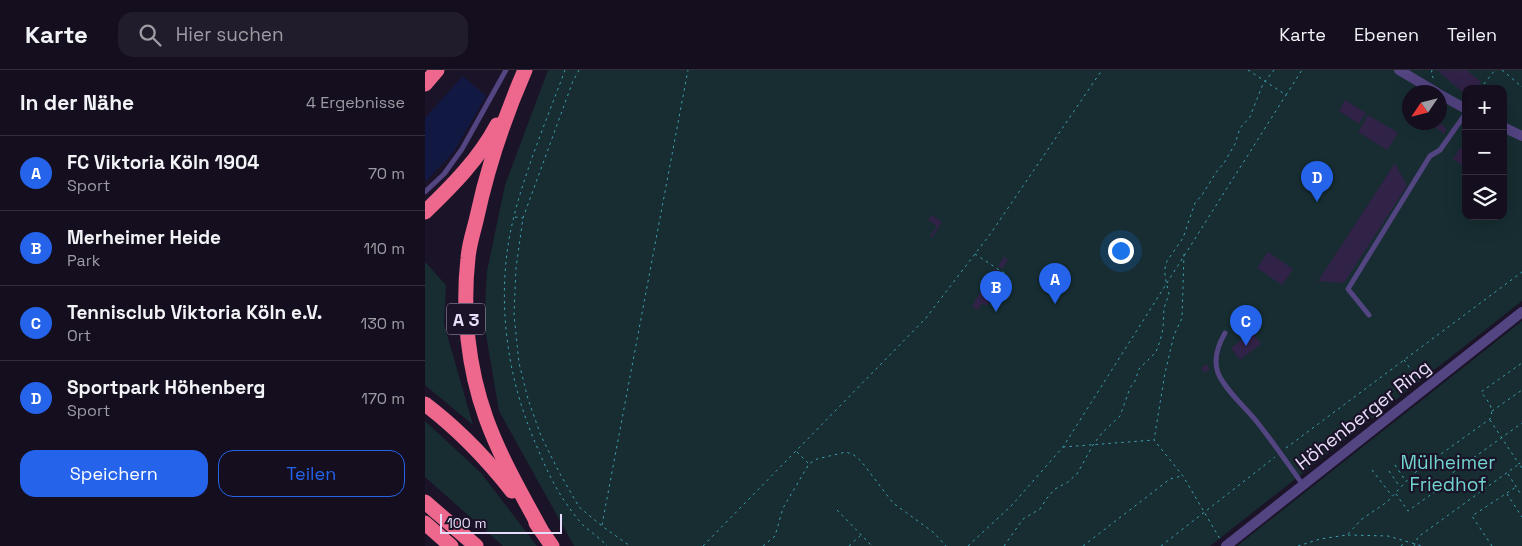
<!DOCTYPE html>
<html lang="de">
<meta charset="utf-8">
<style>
:root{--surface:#140e1e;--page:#211c2b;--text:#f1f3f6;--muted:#9d9ca4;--line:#332e3c;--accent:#2563eb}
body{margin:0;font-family:"Space Grotesk",sans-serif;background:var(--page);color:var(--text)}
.controls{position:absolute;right:15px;top:15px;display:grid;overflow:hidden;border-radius:10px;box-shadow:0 5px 20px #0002}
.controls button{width:45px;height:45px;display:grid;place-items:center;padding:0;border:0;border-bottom:1px solid var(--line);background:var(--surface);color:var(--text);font:25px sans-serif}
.compass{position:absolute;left:977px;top:15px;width:45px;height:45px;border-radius:50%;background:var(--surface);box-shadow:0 5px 20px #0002;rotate:235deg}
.scale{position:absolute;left:15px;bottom:12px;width:122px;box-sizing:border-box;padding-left:5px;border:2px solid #e7defb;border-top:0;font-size:14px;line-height:18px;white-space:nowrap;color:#e7defb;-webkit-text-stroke:4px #1b1328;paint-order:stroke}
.you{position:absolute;left:695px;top:180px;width:18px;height:18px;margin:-12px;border:4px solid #fff;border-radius:50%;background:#1a73e8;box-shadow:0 0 0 8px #1a73e833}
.badge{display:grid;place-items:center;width:32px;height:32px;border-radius:50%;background:var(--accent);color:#fff;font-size:16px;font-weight:700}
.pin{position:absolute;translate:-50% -41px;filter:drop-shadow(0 1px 2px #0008)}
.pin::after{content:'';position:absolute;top:26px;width:18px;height:15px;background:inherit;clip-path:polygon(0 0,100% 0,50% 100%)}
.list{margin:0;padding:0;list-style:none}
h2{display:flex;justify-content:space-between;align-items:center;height:65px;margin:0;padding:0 20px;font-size:21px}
h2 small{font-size:16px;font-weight:400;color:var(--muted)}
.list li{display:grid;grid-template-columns:32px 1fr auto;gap:15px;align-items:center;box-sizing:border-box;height:75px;padding:0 20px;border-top:1px solid var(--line)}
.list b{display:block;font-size:19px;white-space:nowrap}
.list p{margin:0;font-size:16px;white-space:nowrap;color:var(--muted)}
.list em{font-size:16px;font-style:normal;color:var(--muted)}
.actions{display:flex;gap:10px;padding:15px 20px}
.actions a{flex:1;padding:11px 0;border:1px solid var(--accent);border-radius:15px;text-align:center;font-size:18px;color:var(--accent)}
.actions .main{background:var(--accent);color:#fff}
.icon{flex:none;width:28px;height:28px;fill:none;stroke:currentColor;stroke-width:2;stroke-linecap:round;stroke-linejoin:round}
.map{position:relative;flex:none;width:1097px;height:476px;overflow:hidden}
header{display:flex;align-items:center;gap:30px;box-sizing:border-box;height:70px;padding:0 25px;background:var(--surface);border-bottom:1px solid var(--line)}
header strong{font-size:24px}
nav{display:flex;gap:28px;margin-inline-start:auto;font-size:18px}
.search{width:350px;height:45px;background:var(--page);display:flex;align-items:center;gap:12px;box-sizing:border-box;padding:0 18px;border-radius:15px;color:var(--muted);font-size:19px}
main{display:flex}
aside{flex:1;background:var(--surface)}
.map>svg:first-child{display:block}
.green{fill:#172d31;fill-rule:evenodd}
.water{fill:#111943}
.building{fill:#312247}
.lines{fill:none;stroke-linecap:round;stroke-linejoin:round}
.path{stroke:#3f9eaf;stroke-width:1;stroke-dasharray:2.5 4;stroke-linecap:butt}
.service{stroke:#534482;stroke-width:5}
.minor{stroke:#534482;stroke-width:10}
.tertiary{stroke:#534482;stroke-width:10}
.motorway{stroke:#ee678c;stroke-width:15}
.labels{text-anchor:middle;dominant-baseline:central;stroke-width:4.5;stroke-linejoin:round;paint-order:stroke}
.shield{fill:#1b1328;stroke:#aaa1bc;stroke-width:1}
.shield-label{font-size:18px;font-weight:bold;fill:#e7defb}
.street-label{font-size:19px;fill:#e7defb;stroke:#1b1328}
.park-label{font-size:19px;fill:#71d4d0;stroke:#1b1328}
</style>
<header>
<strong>Karte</strong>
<div class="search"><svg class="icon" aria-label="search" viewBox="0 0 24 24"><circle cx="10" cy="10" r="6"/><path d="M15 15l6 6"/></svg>Hier suchen</div>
<nav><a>Karte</a><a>Ebenen</a><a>Teilen</a></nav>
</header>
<main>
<aside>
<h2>In der Nähe<small>4 Ergebnisse</small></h2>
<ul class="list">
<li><span class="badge">A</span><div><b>FC Viktoria Köln 1904</b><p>Sport</p></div><em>70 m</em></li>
<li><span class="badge">B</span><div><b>Merheimer Heide</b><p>Park</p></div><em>110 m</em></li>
<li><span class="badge">C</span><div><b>Tennisclub Viktoria Köln e.V.</b><p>Ort</p></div><em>130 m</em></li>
<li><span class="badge">D</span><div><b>Sportpark Höhenberg</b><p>Sport</p></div><em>170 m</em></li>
</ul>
<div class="actions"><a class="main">Speichern</a><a>Teilen</a></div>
</aside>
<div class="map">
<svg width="1097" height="476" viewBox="0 0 1097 476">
<rect width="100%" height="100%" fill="#1b1328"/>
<g class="green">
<path d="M123 0H1097V231L785 476H149L74 341 59 253 62 201 80 115ZM1041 19H1078V146H1041ZM984 22H1014V52H984Z"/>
<polygon points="0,192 21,215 19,254 48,355 0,315"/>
<polygon points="1097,251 1097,476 812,476"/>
<polygon points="0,351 56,403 112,476 78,476 0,407"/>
</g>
<polygon class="water" points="38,6 61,26 28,83 0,112 0,48"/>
<g class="building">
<polygon points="1012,0 1042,0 1056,12 1050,19 1041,19 1041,25"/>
<polygon points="920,30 941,43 934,54 914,41"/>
<polygon points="943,45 973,63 962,80 933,62"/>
<polygon points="1003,52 1014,52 1022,59 1019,64"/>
<polygon points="1035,78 1041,82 1041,91 1039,90 1036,95 1028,89"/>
<polygon points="970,93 982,116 919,213 893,211"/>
<polygon points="507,145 517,152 507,168 505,166 512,156 503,150"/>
<polygon points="843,182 868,199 857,215 832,198"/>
<polygon points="579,187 583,190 577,199 573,196"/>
<polygon points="570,199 581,206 578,210 576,209 570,219 575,223 568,233 565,231 562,236 557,233 553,240 547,236"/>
<polygon points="827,261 836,274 815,290 806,278"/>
<polygon points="781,294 785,299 780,303 776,298"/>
</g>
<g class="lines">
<g class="path">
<path d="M140 0C120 55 95 111 84 169 73 235 82 303 107 365 117 389 127 414 143 436 148 443 153 450 159 456 167 463 175 468 182 476"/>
<polyline points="154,0 148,11 98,148 91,198 89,245 94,293 103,329 116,366 134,402 154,437 177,456 205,476"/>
<polyline points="823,0 861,25 877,0"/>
<polyline points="1007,0 1006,4 1009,9"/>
<polyline points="1077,0 1097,17"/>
<polyline points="1055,19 1070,0"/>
<polyline points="90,147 98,148"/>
<polyline points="550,184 582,205"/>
<polyline points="759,184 757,248 749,265 740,303 729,370 758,406 795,469"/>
<polyline points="979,290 994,311"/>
<polyline points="1067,341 1097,320"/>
<polyline points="1065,350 1094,394 1097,391"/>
<polyline points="638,377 729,370"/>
<polyline points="861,378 1097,202"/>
<polyline points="372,382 384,394"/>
<polyline points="977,388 988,404"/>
<polyline points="970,395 980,410"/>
<polyline points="947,400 967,426"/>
<polyline points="964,401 975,417"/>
<polyline points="1083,404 1097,426"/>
<polyline points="971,424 983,441 1029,408 1026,404 1097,353"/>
<polyline points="1082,424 1097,447"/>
<polyline points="412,440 447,476"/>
<polyline points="177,455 263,0"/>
<polyline points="923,465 963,466 997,476"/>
<polyline points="278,476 501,248 566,163 677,0"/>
<polyline points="338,476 350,466 358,438 384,394 392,389 421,382 429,385 436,391 468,433 508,462 521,476"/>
<polyline points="424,476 436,465"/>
<polyline points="543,476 587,435 638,377 861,25"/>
<polyline points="579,476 598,449 615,439 622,428 630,419 643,412 652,404 668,375 677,363 695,346 705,318 710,311 714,299 731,282 735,271 738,259 739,238 744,224 740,207 740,198 742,191 758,168 770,133 777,125 792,101 799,93 810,74 815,58 825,47 828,39 838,14 849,0"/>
<polyline points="658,476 745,409 757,406"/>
<polyline points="736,476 850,387"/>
<path d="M873 476 895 469 922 465 937 449 962 432 988 404 1065 349C1070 338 1063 331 1056 322L1097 293"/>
<polyline points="976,476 981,471"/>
<polyline points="989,476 993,467 1094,394 1097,398"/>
<polyline points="1067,476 1047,446 1091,417"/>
</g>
<g class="service">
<polyline points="0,122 19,104 37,79 81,0"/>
<polyline points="944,245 923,219 1005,86 1015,80 1041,43"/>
<path d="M800 263C793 275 788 289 793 303 800 320 821 338 832 352 848 372 863 394 878 415"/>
</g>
<g class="minor">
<polyline points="974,0 1011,22"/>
<polyline points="1014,24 1041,39"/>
<polyline points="1078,57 1097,66"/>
</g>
<polyline class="tertiary" points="801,476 1097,242"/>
<g class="motorway">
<path d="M100 0C79 48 62 99 51 151 48 163 44 175 43 188 37 241 43 298 61 348 75 387 96 423 116 460"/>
<polyline points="0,14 12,0"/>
<path d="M0 142C27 116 54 89 72 55"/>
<path d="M0 334C33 359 61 388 87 421"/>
<polyline points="0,432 51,476"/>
<polyline points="0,453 26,476"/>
<polyline points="111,453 127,476"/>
</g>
</g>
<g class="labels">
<rect class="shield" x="22" y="233.5" width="38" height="31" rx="4"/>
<g class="shield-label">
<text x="41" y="249">A 3</text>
</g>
<g class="street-label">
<text transform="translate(938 345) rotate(-38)">Höhenberger Ring</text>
</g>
<g class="park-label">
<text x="1023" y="392">Mülheimer<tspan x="1023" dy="22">Friedhof</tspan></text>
</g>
</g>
</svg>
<div class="controls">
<button>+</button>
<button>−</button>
<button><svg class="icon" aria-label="layers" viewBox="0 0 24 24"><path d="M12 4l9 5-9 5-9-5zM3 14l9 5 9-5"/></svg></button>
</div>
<svg class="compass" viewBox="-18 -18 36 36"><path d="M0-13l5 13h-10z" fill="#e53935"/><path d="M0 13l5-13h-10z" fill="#9d9ca4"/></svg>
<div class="scale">100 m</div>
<div class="you"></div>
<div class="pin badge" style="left:630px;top:234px">A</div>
<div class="pin badge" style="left:571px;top:242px">B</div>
<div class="pin badge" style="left:821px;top:276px">C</div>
<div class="pin badge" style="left:892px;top:132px">D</div>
</div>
</main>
